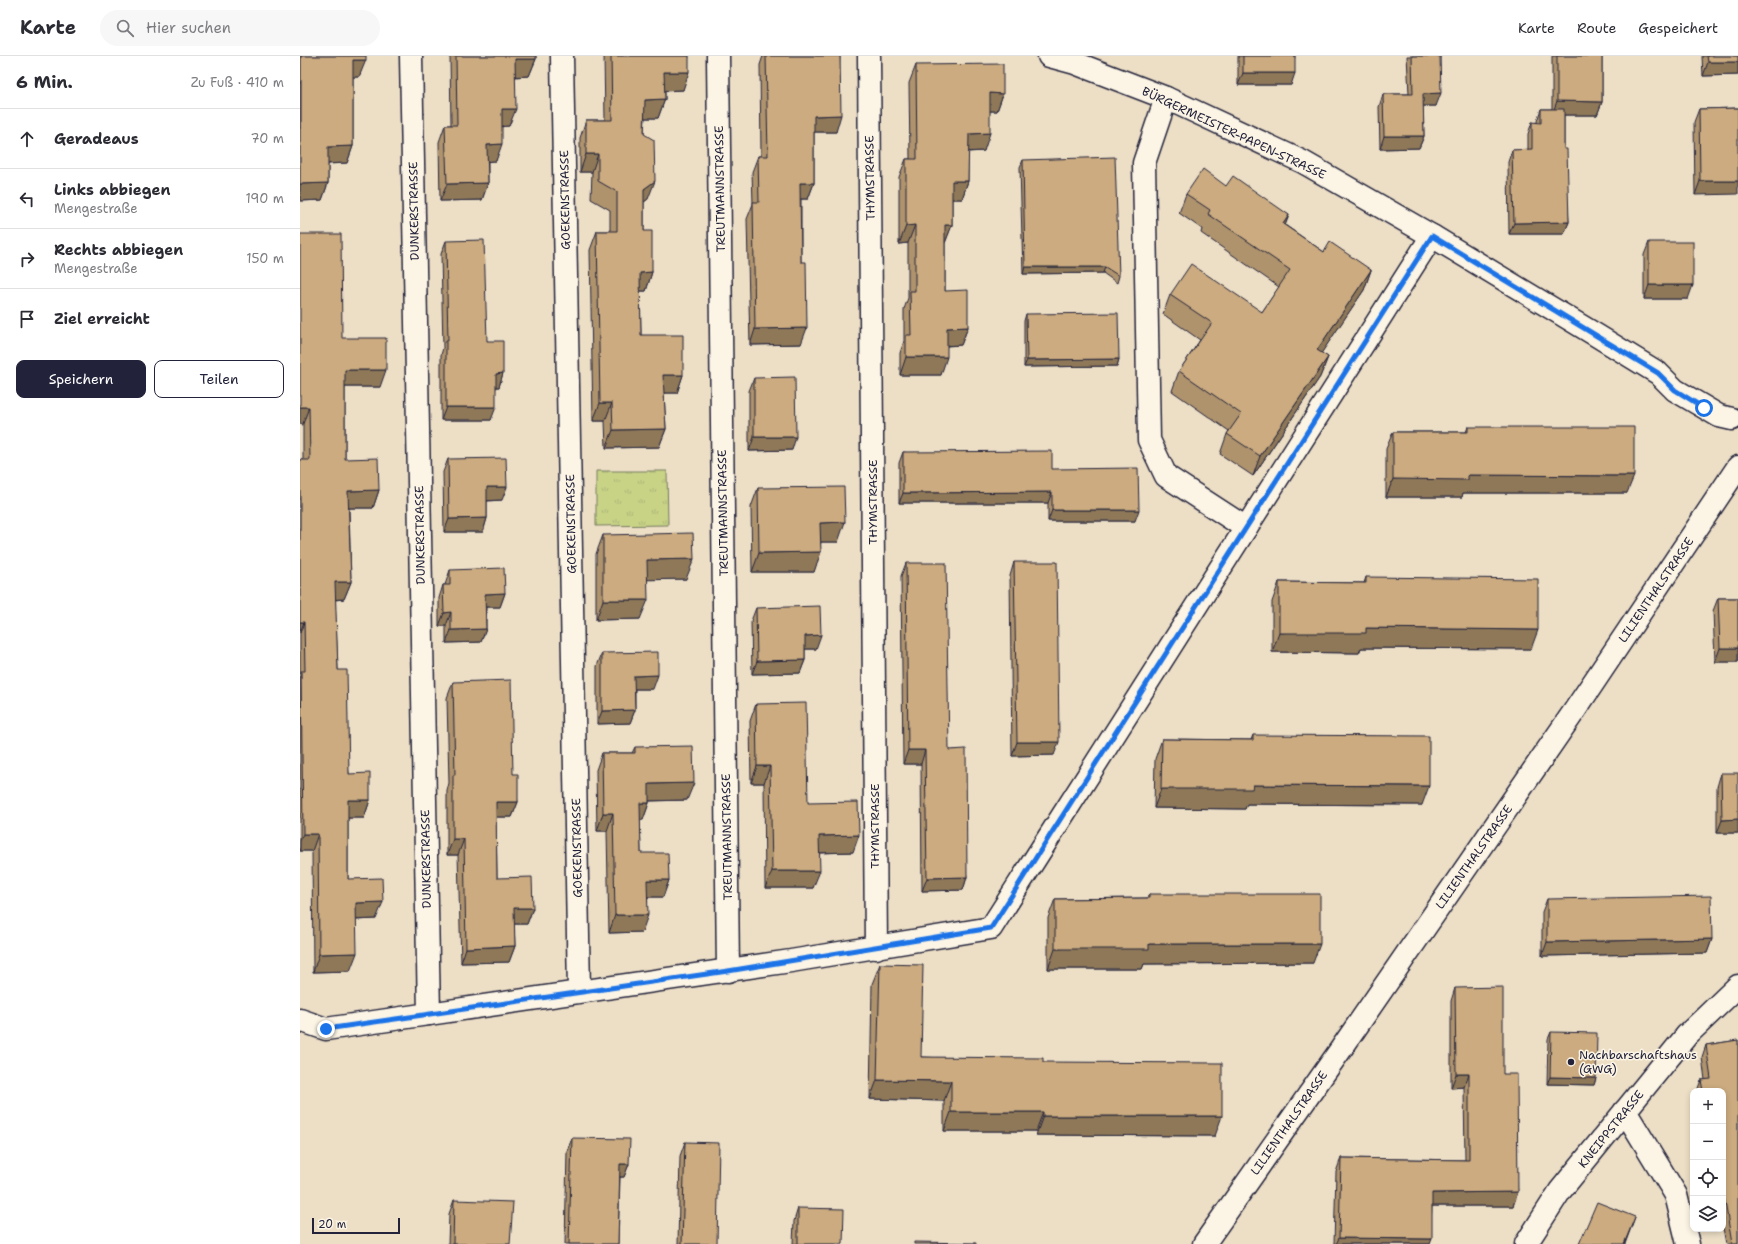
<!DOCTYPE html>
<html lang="de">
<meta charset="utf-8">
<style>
:root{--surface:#fff;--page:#f7f7f7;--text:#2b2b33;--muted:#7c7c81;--line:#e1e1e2;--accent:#22223b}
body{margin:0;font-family:"Shantell Sans",sans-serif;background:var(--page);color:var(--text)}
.controls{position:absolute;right:12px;bottom:12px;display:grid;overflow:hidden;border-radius:8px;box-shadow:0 2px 6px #0003}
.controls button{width:36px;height:36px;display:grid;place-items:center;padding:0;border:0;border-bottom:1px solid var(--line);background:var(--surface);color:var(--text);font:20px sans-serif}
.scale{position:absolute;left:12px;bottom:10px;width:88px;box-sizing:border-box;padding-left:4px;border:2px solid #22223b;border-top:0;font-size:11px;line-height:14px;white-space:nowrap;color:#22223b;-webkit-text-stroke:3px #fcf5e5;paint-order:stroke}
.stop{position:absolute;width:12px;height:12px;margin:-9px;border:3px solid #1a73e8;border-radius:50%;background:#fff}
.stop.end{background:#1a73e8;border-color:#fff;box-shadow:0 1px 4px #0008}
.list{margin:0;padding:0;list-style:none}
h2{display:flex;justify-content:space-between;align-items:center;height:52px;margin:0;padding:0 16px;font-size:17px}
h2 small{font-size:13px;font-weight:400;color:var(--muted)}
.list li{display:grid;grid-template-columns:26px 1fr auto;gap:12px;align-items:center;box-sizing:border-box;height:60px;padding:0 16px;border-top:1px solid var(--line)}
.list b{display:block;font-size:15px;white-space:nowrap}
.list p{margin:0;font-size:13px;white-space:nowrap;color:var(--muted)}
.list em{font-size:13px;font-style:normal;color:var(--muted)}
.actions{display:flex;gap:8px;padding:12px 16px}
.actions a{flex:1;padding:9px 0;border:1px solid var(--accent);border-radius:8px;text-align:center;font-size:14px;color:var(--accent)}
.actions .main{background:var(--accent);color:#fff}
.icon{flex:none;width:22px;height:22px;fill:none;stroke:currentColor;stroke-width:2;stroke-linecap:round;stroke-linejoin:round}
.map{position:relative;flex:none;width:1438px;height:1188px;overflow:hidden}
header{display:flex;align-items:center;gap:24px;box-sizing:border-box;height:56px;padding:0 20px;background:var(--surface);border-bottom:1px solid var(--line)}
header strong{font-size:19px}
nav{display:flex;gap:22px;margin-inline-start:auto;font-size:14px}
.search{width:280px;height:36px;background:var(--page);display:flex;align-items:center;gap:10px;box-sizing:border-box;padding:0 14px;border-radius:22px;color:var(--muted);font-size:15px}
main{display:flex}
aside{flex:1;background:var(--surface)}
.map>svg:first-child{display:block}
.grass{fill:url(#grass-tufts);stroke:#757a60}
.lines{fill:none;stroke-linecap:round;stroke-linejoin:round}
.street-casing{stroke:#22223b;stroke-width:25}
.secondary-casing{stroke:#22223b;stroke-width:25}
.street{stroke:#fcf5e5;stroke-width:22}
.secondary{stroke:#fcf5e5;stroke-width:22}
.wall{fill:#af936d;stroke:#22223b}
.shaded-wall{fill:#8e7859;stroke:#22223b}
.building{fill:#cbab7f;stroke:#22223b}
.route{stroke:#1a73e8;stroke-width:5}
.poi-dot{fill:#22223b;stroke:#fcf5e5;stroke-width:1.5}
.labels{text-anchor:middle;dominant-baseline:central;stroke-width:3;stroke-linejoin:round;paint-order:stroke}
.street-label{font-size:12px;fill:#22223b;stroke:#fcf5e5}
.poi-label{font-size:12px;fill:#22223b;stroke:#fcf5e5;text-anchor:start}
</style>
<header>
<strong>Karte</strong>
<div class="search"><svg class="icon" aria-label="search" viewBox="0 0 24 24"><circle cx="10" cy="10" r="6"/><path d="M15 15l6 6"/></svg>Hier suchen</div>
<nav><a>Karte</a><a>Route</a><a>Gespeichert</a></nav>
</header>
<main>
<aside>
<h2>6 Min.<small>Zu Fuß · 410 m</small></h2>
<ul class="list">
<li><svg class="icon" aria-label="ahead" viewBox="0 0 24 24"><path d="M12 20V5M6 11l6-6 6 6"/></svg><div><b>Geradeaus</b></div><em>70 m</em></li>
<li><svg class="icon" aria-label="left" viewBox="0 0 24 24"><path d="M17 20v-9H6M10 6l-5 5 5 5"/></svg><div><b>Links abbiegen</b><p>Mengestraße</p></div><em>190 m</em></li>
<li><svg class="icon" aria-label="right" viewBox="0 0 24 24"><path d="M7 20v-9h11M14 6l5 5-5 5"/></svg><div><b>Rechts abbiegen</b><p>Mengestraße</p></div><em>150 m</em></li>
<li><svg class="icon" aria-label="arrive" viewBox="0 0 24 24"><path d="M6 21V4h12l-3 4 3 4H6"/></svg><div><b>Ziel erreicht</b></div></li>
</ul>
<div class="actions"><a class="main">Speichern</a><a>Teilen</a></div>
</aside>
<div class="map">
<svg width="1438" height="1188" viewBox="0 0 1438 1188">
<defs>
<pattern id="grass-tufts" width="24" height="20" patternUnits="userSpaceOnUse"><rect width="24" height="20" fill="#c8d386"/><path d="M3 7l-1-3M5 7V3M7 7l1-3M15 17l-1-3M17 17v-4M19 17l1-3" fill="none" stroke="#acb575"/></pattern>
</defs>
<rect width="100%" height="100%" fill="#eddfc6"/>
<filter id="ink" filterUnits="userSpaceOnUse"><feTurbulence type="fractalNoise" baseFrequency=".025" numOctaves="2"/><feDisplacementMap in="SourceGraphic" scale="8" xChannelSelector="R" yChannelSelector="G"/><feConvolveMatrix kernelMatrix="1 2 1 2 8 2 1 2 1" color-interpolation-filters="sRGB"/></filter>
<g filter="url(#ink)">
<polygon class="grass" points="296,415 367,415 368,469 296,470"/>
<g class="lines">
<g class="street-casing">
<g id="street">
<polyline points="111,0 129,958"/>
<polyline points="262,0 279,935"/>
<polyline points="418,0 428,915"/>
<polyline points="569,0 576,892"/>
<polyline points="749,0 775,7 866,42 1003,106 1132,180 1296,279 1358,317 1375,334 1419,360 1432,363"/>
<polyline points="866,42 844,107 849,384 866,420 946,472"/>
<polyline points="0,964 26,973 491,905 691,872 1132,180"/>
<polyline points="1325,1055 1376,1139 1388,1188"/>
<polyline points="1226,1188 1260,1135 1387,979 1438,930"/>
</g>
</g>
<g class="secondary-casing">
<polyline id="secondary" points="904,1188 1039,996 1273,657 1438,411"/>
</g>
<use href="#street" class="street"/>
<use href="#secondary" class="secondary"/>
</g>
<g class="wall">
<polygon points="0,0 66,0 59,21 53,21 53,90 47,107 28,108 28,127 22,144 0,145"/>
<polygon points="150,0 236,0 236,3 229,20 215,21 209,70 202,70 196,105 188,105 188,127 182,144 140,145 139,86 145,69 151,69"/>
<polygon points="304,0 389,0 383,34 365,35 365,43 358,62 345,62 344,78 348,143 344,146 344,175 352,216 346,235 340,235 341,279 383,319 377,337 364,337 366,373 359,391 306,392 305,365 293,365 290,194 297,175 310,175 310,154 291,143 292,116 280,116 280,82 286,64 305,64"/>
<polygon points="463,0 540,0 536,76 514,76 514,127 508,143 501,143 501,288 450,289 447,163 453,148 452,116 458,100 461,100 460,9"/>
<polygon points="938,0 995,0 991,29 938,29"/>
<polygon points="1107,0 1140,0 1136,50 1123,50 1124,80 1119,92 1080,93 1079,51 1083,38 1109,38"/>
<polygon points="1252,0 1302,0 1302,46 1297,59 1264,59 1264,93 1269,166 1264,178 1209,178 1208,106 1212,94 1228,94 1228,78 1232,66 1237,67 1237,65 1241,53 1252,53"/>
<polygon points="1402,0 1438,0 1438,19 1403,20"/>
<polygon points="616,9 703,38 697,55 690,55 684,95 668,96 668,125 662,143 652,143 652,169 645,187 645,235 668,271 661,289 647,290 641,319 600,319 600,297 604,285 604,253 608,242 608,187 599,188 599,121 606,103 610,103 609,27"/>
<polygon points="1438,52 1395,139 1394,66 1399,53"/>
<polygon points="723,104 819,220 817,227 803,217 723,218 720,111"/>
<polygon points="926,130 989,159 985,169 1024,196 1071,214 1064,234 1021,297 1028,301 1020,321 953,420 920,398 927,378 929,375 872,335 879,315 900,284 863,258 870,239 962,256 979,231 901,177 902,173 879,157 886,138"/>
<polygon points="146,185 187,285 203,317 199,331 196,331 191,364 141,364 141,299 143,292 141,198"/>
<polygon points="1349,186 1388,243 1344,243 1344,199"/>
<polygon points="726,258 819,303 817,310 724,311 724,265"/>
<polygon points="42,282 80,331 45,331 45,403 79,434 73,452 49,452 51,526 44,543 35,544 38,614 49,718 70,744 64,762 48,762 48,823 76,863 56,864 50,915 13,916 12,795 0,795 0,404 3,404 3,368 0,368"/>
<polygon points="454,322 492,394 449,395 449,335"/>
<polygon points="1168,371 1327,437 1163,437 1162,441 1086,441 1086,393 1093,376 1166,376"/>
<polygon points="603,396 752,413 835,465 748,465 748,447 599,447 599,407"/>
<polygon points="148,403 202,444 187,445 187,462 183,476 144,476 143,416"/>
<polygon points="458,432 538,486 521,486 514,516 452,516 451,451"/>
<polygon points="303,479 386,523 347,523 340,563 296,564 296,498"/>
<polygon points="714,506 754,699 712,700 710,520"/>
<polygon points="606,507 649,694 667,821 663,834 622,835 621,708 603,708 601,520"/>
<polygon points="150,514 205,537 200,551 186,551 186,573 181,586 146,587 146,570 139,570 139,542 143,529 145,529"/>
<polygon points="1066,521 1231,593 1061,592 1059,597 972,596 972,546 979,526 1064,527"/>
<polygon points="1418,542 1438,542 1438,606 1415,606 1413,555"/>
<polygon points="456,552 516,593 505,593 505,604 500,617 452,618 451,565"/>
<polygon points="302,597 353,633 335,633 335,654 330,667 297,668 297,610"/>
<polygon points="153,626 213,718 218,746 212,761 196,761 197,822 233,852 227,868 214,868 215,890 209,906 161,907 158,799 147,799 147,735 149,727 147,642"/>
<polygon points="456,648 508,747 553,796 519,797 513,832 465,832 464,727 451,727 450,665"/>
<polygon points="953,679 1122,749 947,748 945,753 854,752 855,703 862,683 951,684"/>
<polygon points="335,691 387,744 349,745 349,747 343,764 340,764 341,797 369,824 363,841 348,841 342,876 309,877 307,775 297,775 296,714 302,697 332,697"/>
<polygon points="1421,717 1438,777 1417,777 1417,731"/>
<polygon points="849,838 1013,907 844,908 842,913 748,913 748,862 755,843 847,842"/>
<polygon points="1247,843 1412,883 1407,897 1242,900 1242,856"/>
<polygon points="580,908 621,1001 743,1006 915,1080 736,1079 736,1075 644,1075 644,1045 570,1043 572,928"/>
<polygon points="1155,932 1203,1018 1218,1136 1213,1150 1132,1150 1130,1188 1034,1188 1036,1116 1041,1102 1165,1104 1164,1031 1151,1032 1151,945"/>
<polygon points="1251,976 1296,1022 1294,1029 1247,1028 1248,983"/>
<polygon points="1438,984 1438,1188 1426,1188 1423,1172 1423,1035 1397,1035 1401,1024 1405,1024 1402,1001 1406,989"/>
<polygon points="272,1082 329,1108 324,1121 320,1121 318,1188 265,1188 267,1095"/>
<polygon points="385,1086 417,1188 378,1188 380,1100"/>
<polygon points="154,1144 210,1188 148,1188 149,1158"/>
<polygon points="498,1152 543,1188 493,1188 494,1165"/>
</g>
<g class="shaded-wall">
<polygon points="215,3 236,3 229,20 208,21"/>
<polygon points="53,4 66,4 59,21 47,21"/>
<polygon points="1408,6 1438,6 1438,19 1403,20"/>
<polygon points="364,16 389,16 383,34 358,35"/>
<polygon points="943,17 995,17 991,29 938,29"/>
<polygon points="690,37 703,38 697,55 683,55"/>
<polygon points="1141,37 1136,50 1119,50 1123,38"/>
<polygon points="365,43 358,62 338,62 345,44"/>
<polygon points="1257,45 1302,46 1297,59 1252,59"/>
<polygon points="202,53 216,53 209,70 196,71"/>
<polygon points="541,59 536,76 508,76 514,60"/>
<polygon points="690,77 684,95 662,96 669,78"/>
<polygon points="1084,80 1124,80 1119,92 1080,93"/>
<polygon points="202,88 196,105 181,106 187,89"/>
<polygon points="53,90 47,107 22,108 28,91"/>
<polygon points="286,98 298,98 292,116 280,116"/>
<polygon points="355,125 348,143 337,151 344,133"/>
<polygon points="652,125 668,125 662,143 645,143"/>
<polygon points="1400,125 1438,125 1438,138 1395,139"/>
<polygon points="28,127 22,144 0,145 0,128"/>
<polygon points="188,127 182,144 140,145 147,128"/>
<polygon points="500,127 514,127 508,143 495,143"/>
<polygon points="989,159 982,178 983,168"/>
<polygon points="1269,166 1264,178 1209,178 1214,167"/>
<polygon points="615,169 608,187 599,188 606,170"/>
<polygon points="645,169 652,169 645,187 639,187"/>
<polygon points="725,211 805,211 803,217 723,218"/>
<polygon points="1071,214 1064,234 1010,314 1017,294"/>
<polygon points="352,216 346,235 333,235 340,217"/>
<polygon points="1349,229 1393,229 1388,243 1344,243"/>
<polygon points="668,271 661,289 640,290 647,272"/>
<polygon points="507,272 501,288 450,289 455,273"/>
<polygon points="606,301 647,301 641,319 600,319"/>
<polygon points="1028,301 1020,321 953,420 960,400"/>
<polygon points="819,303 817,310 724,311 727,304"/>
<polygon points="45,314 86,314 80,331 38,331"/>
<polygon points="203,317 199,331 191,331 196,318"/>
<polygon points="363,319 383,319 377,337 357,337"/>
<polygon points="300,347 312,347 305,365 293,365"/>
<polygon points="0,351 9,351 3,368 0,368"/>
<polygon points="146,351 196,351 191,364 141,364"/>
<polygon points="366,373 359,391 306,392 313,374"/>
<polygon points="454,381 496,381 492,394 449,395"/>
<polygon points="1168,419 1334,420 1327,437 1163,437 1162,441 1086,441 1093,423"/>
<polygon points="187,431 207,431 202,444 182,445"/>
<polygon points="79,434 73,452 42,452 48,435"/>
<polygon points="752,436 748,447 599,447 603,437"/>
<polygon points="752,454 839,454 835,465 748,465"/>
<polygon points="187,462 183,476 144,476 149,463"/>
<polygon points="545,466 538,486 513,486 520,467"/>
<polygon points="521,496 514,516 452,516 459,497"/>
<polygon points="394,503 386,523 340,524 347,504"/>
<polygon points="35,526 51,526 44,543 28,544"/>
<polygon points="205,537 200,551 180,551 185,538"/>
<polygon points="303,544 348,544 340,563 296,564"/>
<polygon points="151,556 146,570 139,570 144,557"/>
<polygon points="0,566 4,566 0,577"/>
<polygon points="1066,572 1238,574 1231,593 1061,592 1059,597 972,596 979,577"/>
<polygon points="186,573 181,586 146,587 151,574"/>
<polygon points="521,579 516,593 500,593 505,580"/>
<polygon points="1420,592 1438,592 1438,606 1415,606"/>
<polygon points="505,604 500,617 452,618 457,605"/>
<polygon points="358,619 353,633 329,633 334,620"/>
<polygon points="335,654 330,667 297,668 302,655"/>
<polygon points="717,686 759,686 754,699 712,700"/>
<polygon points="608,694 625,694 621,708 603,708"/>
<polygon points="457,710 470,710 464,727 451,727"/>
<polygon points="394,727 387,744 343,745 349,728"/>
<polygon points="953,729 1129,730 1122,749 947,748 945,753 854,752 861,733"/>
<polygon points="48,744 70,744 64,762 41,762"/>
<polygon points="196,746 218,746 212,761 190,761"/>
<polygon points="340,747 349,747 343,764 334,764"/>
<polygon points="303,757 313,757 307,775 297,775"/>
<polygon points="1438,763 1438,777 1417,777 1422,764"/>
<polygon points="3,778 18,778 12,795 0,795 0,785"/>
<polygon points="559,779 553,796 513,797 519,780"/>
<polygon points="153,783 164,783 158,799 147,799"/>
<polygon points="472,815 520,815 513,832 465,832"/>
<polygon points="667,821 663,834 622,835 627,822"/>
<polygon points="347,824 369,824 363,841 341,841"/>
<polygon points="83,846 76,863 50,864 56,847"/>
<polygon points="214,852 233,852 227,868 208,868"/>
<polygon points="315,859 348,859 342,876 309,877"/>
<polygon points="1412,883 1407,897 1242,900 1247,886"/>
<polygon points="849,888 1020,888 1013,907 844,908 842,913 748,913 755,893"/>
<polygon points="215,890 209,906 161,907 166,892"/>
<polygon points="57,897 50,915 13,916 19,898"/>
<polygon points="1156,1018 1169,1018 1164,1031 1151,1032"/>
<polygon points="1250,1021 1296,1022 1294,1029 1247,1028"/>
<polygon points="577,1024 651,1025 644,1045 570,1043"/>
<polygon points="651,1056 743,1056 736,1075 644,1075"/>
<polygon points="743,1060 922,1060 915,1080 736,1079"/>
<polygon points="320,1108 329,1108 324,1121 315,1121"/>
<polygon points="1218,1136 1213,1150 1128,1150 1132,1137"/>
<polygon points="1335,1161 1325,1188 1324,1188"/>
<polygon points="1039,1182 1132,1183 1130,1188 1036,1188"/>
</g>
<g class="building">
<polygon points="1,0 66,0 66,4 53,4 53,90 28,91 28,127 0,128 0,72 1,72"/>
<polygon points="156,0 236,0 236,3 215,3 216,53 202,53 202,88 187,89 188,127 147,128 145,69 157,69"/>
<polygon points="311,0 389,0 389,16 364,16 365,43 345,44 344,78 354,84 355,125 344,133 344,175 352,175 352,216 340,217 341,279 383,279 383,319 363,319 366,373 313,374 312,347 300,347 297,175 317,175 317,136 298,125 298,98 286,98 286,64 312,64"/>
<polygon points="466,0 540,0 541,59 514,60 514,127 500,127 501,206 506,206 507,272 455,273 453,146 459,146 458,100 468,100"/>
<rect x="943" y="0" width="52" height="17"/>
<polygon points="1112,0 1140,0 1141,37 1123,38 1124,80 1084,80 1083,38 1113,38"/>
<polygon points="1257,0 1302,0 1302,46 1257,45"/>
<polygon points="1407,0 1438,0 1438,6 1408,6"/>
<polygon points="703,8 703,38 690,37 690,77 669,78 668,125 652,125 652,169 645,169 645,235 668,234 668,271 647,272 647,301 606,301 606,279 611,279 610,235 615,235 615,169 606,170 606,103 617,103 616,9"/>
<polygon points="1438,52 1438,125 1400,125 1399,53"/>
<polygon points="1241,53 1264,53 1264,93 1267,93 1269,166 1214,167 1212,94 1232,93 1232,66 1241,67"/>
<polygon points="815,101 819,220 805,211 725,211 723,104"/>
<polygon points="903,113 926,130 933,120 989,159 983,168 1024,196 1030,186 1071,214 1017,294 1028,301 960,400 927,378 941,358 879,315 912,267 870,239 891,208 962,256 990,214 908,158 910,154 886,138"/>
<polygon points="0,178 41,178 42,282 86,282 86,314 45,314 45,403 78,402 79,434 48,435 51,526 35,526 38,614 47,614 49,718 70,717 70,744 48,744 48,823 82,822 83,846 56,847 57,897 19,898 18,778 3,778 1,615 5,615 4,566 0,566 0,404 10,404 9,351 0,351"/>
<polygon points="184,184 187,285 203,285 203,317 196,318 196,351 146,351 146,285 148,285 146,185"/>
<rect x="1349" y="186" width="44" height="43"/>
<polygon points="818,257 819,303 727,304 726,258"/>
<polygon points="495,321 496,381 454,381 454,322"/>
<polygon points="1168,371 1334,371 1334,420 1168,419 1168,424 1093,423 1093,376 1168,376"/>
<polygon points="752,395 752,413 838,412 839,454 752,454 752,436 603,437 603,396"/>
<polygon points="206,402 207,431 187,431 187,462 149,463 148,403"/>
<polygon points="544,431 545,466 520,467 521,496 459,497 458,432"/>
<polygon points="393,477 394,503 347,504 348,544 303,544 303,479"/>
<polygon points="714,506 757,506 759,686 717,686"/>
<polygon points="606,507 646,507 649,694 666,693 667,821 627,822 625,694 608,694"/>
<polygon points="204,512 205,537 185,538 186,573 151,574 151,556 144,557 143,529 150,529 150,514"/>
<polygon points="1066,521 1238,523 1238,574 1066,572 1066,577 979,577 979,526 1066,527"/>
<polygon points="1418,542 1438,542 1438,592 1420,592"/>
<polygon points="520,550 521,579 505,580 505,604 457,605 456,552"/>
<polygon points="358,596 358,619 334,620 335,654 302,655 302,597"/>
<polygon points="211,624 213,718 218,718 218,746 196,746 197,822 232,821 233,852 214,852 215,890 166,892 164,783 153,783 153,719 155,719 153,626"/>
<polygon points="506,647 508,747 558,746 559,779 519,780 520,815 472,815 470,710 457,710 456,648"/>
<polygon points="953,679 1129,680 1129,730 953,729 952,733 861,733 862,683 953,684"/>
<polygon points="393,690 394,727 349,728 349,747 340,747 341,797 368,797 369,824 347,824 348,859 315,859 313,757 303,757 302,697 335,697 335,691"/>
<polygon points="1421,717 1438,717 1438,763 1422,764"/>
<polygon points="849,838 1020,838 1020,888 849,888 849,893 755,893 755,843 849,842"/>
<polygon points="1411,840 1412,883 1247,886 1247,843"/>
<polygon points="580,908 623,909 621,1001 743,1002 743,1006 922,1007 922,1060 743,1060 743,1056 651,1056 651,1025 577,1024"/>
<polygon points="1203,931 1203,1018 1217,1018 1218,1136 1132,1137 1132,1183 1039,1182 1041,1102 1169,1104 1169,1018 1156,1018 1155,932"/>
<polygon points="1251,976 1297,977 1296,1022 1250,1021"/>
<polygon points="1438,984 1438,1188 1432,1188 1423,1133 1423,1035 1403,1035 1401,1024 1411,1023 1406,989"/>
<polygon points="272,1082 330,1083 329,1108 320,1108 318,1188 269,1188"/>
<polygon points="385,1086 419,1087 417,1188 382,1188"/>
<polygon points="154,1144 213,1146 210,1188 153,1188"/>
<polygon points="1297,1146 1335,1161 1324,1188 1279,1188"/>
<polygon points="498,1152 544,1153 543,1188 498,1188"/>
<polygon points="614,1186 676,1187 676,1188 614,1188"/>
</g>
</g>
<g class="lines" filter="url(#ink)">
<polyline class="route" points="26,973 428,915 691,872 1132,180 1358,317 1375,334 1404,352"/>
</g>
<circle class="poi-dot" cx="1271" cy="1006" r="4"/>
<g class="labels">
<g class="street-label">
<text transform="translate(934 77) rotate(25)">BÜRGERMEISTER-PAPEN-STRASSE</text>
<text transform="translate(570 122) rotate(-91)">THYMSTRASSE</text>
<text transform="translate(420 133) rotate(-91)">TREUTMANNSTRASSE</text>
<text transform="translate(265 144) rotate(-91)">GOEKENSTRASSE</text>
<text transform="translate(114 155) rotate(-91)">DUNKERSTRASSE</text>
<text transform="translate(573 446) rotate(-90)">THYMSTRASSE</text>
<text transform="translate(423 457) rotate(-91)">TREUTMANNSTRASSE</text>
<text transform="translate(271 468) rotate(-91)">GOEKENSTRASSE</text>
<text transform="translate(120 479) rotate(-91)">DUNKERSTRASSE</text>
<text transform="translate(1356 534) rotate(-56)">LILIENTHALSTRASSE</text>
<text transform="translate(575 770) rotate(-90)">THYMSTRASSE</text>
<text transform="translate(427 781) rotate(-91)">TREUTMANNSTRASSE</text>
<text transform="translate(277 792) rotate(-91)">GOEKENSTRASSE</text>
<text transform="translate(1174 801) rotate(-55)">LILIENTHALSTRASSE</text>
<text transform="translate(126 803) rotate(-91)">DUNKERSTRASSE</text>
<text transform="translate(989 1067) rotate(-55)">LILIENTHALSTRASSE</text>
<text transform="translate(1311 1073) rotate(-51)">KNEIPPSTRASSE</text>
</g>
<g class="poi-label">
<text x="1279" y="999">Nachbarschaftshaus<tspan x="1279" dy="14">(GWG)</tspan></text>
</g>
</g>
</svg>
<div class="controls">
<button>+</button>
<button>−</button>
<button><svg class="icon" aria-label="locate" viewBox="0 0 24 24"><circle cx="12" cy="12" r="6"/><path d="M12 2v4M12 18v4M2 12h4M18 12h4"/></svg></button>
<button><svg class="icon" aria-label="layers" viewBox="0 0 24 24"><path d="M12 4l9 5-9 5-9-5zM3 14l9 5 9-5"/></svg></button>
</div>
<div class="scale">20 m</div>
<div class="stop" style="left:1404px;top:352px"></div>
<div class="stop end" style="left:26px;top:973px"></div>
</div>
</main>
